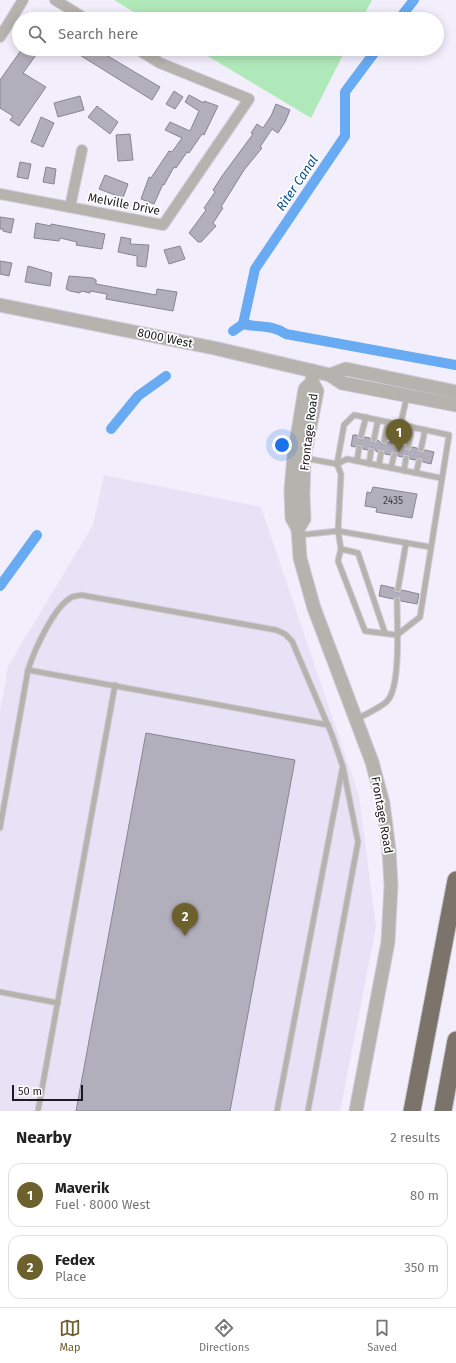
<!DOCTYPE html>
<meta charset="utf-8">
<style>
:root{--surface:#fff;--page:#f6f6f6;--text:#222;--muted:#767676;--line:#e0e0e0;--accent:#6c602d}
body{margin:0;font-family:"Fira Sans",sans-serif;background:var(--page);color:var(--text)}
.scale{position:absolute;left:12px;bottom:10px;width:71px;box-sizing:border-box;padding-left:4px;border:2px solid #1c1b20;border-top:0;font-size:11px;line-height:14px;white-space:nowrap;color:#1c1b20;-webkit-text-stroke:3px #fff;paint-order:stroke}
.you{position:absolute;left:282px;top:445px;width:14px;height:14px;margin:-10px;border:3px solid #fff;border-radius:50%;background:#1a73e8;box-shadow:0 0 0 6px #1a73e833}
.badge{display:grid;place-items:center;width:26px;height:26px;border-radius:50%;background:var(--accent);color:#fff;font-size:13px;font-weight:700}
.pin{position:absolute;translate:-50% -33px;filter:drop-shadow(0 1px 2px #0008)}
.pin::after{content:'';position:absolute;top:21px;width:14px;height:12px;background:inherit;clip-path:polygon(0 0,100% 0,50% 100%)}
.list{margin:0;padding:0;list-style:none}
h2{display:flex;justify-content:space-between;align-items:center;height:52px;margin:0;padding:0 16px;font-size:17px}
h2 small{font-size:13px;font-weight:400;color:var(--muted)}
.list li{display:grid;grid-template-columns:26px 1fr auto;gap:12px;align-items:center;box-sizing:border-box;height:64px;margin:0 8px 8px;padding:0 8px;border:1px solid var(--line);border-radius:12px}
.list b{display:block;font-size:15px;white-space:nowrap}
.list p{margin:0;font-size:13px;white-space:nowrap;color:var(--muted)}
.list em{font-size:13px;font-style:normal;color:var(--muted)}
.icon{flex:none;width:22px;height:22px;fill:none;stroke:currentColor;stroke-width:2;stroke-linecap:round;stroke-linejoin:round}
.map{position:relative;flex:none;width:456px;height:1111px;overflow:hidden}
.search{position:absolute;background:var(--surface);box-shadow:0 2px 10px #0003;left:12px;right:12px;top:12px;height:44px;display:flex;align-items:center;gap:10px;box-sizing:border-box;padding:0 14px;border-radius:22px;color:var(--muted);font-size:15px}
.sheet{height:196px;background:var(--surface)}
nav{display:flex;justify-content:space-around;align-items:center;box-sizing:border-box;height:56px;border-top:1px solid var(--line);background:var(--surface);font-size:11px;color:var(--muted)}
nav a{display:grid;justify-items:center;gap:2px}
nav .on{color:var(--accent)}
.map>svg:first-child{display:block}
.built{fill:#e8e2f7}
.green{fill:#b0e9b9}
.lines{fill:none;stroke-linecap:round;stroke-linejoin:round}
.canal{stroke:#68abf2;stroke-width:10}
.building{fill:#b2afbc;stroke:#888592}
.service-casing{stroke:#d0ccd9;stroke-width:7}
.minor-casing{stroke:#d0ccd9;stroke-width:12}
.tertiary-casing{stroke:#d0ccd9;stroke-width:15}
.trunk-casing{stroke:#d0ccd9;stroke-width:19}
.service{stroke:#b6b2ad;stroke-width:5}
.minor{stroke:#b6b2ad;stroke-width:10}
.tertiary{stroke:#b6b2ad;stroke-width:13}
.trunk{stroke:#7c746a;stroke-width:17}
.labels{text-anchor:middle;dominant-baseline:central;stroke-width:3.5;stroke-linejoin:round;paint-order:stroke}
.number-label{font-size:10px;fill:#424047}
.street-label{font-size:12px;fill:#1c1b20;stroke:#fff}
.water-label{font-size:13px;font-style:italic;fill:#065291;stroke:#fff}
</style>
<div class="map">
<svg width="456" height="1111" viewBox="0 0 456 1111">
<rect width="100%" height="100%" fill="#f2eefc"/>
<polygon class="built" points="104,475 261,507 359,796 376,927 340,1111 0,1111 0,712 8,666 93,525"/>
<g class="green">
<polygon points="114,0 372,0 362,19 145,19"/>
<polygon points="196,49 346,49 311,118"/>
</g>
<g class="lines">
<g class="canal">
<polyline points="399,19 414,0"/>
<path d="M243 324C261 328 270 324 286 334L456 365"/>
<polyline points="233,331 243,324 255,269 345,136 345,92 377,49"/>
<polyline points="111,429 138,396 166,376"/>
<polyline points="0,586 37,535"/>
</g>
</g>
<g class="building">
<polygon points="22,49 28,49 36,55 23,73 46,87 19,126 10,120 13,116 0,108 0,80"/>
<polygon points="70,49 103,49 101,52 160,87 152,100"/>
<polygon points="174,91 183,97 175,109 166,104"/>
<polygon points="189,95 204,103 204,101 218,106 204,135 202,134 189,153 187,152 176,168 174,167 164,185 163,184 154,204 141,199 149,177 151,178 169,151 172,152 182,138 165,130 170,122 190,131 199,111 185,102"/>
<polygon points="80,96 84,110 58,117 54,103"/>
<polygon points="276,104 290,110 285,122 278,133 272,129 260,147 262,148 244,170 221,207 223,208 213,223 216,226 201,242 198,242 189,233 206,210 204,208 215,192 213,190 222,176 253,134 251,133 257,124 263,128 271,116"/>
<polygon points="97,106 118,122 110,134 88,117"/>
<polygon points="41,117 54,123 43,147 31,142"/>
<polygon points="130,134 133,160 118,161 116,135"/>
<polygon points="20,162 31,164 28,179 17,177"/>
<polygon points="46,167 56,169 54,184 43,182"/>
<polygon points="105,175 128,184 123,198 99,189"/>
<polygon points="0,217 14,219 11,233 3,231 3,229 0,229"/>
<polygon points="36,223 51,226 51,224 105,234 102,249 76,245 77,242 60,238 59,241 34,238"/>
<polygon points="121,237 131,239 130,244 149,245 146,267 137,266 137,256 118,252"/>
<polygon points="180,246 185,259 169,264 164,250"/>
<polygon points="0,261 12,263 9,276 0,274"/>
<polygon points="28,266 52,273 50,286 25,282"/>
<polygon points="69,276 93,278 96,280 96,284 156,295 157,289 177,292 173,311 106,299 107,294 90,291 90,293 81,291 80,293 70,291 66,289"/>
<polygon points="353,435 357,435 360,440 365,437 370,438 373,443 378,440 383,445 388,442 392,443 396,448 400,445 404,446 407,451 412,447 417,448 420,453 425,450 434,452 431,464 423,462 420,457 415,460 410,459 407,454 402,457 398,456 395,451 390,455 385,454 382,449 377,452 372,447 367,450 363,449 360,444 355,447 351,446"/>
<polygon points="373,487 417,494 412,518 376,512 377,508 365,506 367,492 371,493"/>
<polygon points="381,585 394,588 397,593 402,590 419,594 417,604 401,601 397,596 393,599 379,596"/>
<polygon points="146,733 295,760 230,1111 76,1111"/>
</g>
<g class="lines">
<g class="service-casing">
<g id="service">
<polyline points="361,436 366,417"/>
<polyline points="374,439 378,420"/>
<polyline points="384,441 388,422"/>
<polyline points="396,444 407,396"/>
<polyline points="408,447 412,427"/>
<polyline points="421,449 425,430"/>
<polyline points="304,458 337,464 344,425 354,415 449,435 420,617 397,635"/>
<polyline points="357,461 359,448"/>
<polyline points="369,464 371,451"/>
<polyline points="379,465 381,453"/>
<polyline points="391,468 394,455"/>
<polyline points="404,471 406,458"/>
<polyline points="416,473 419,461"/>
<polyline points="300,535 338,531 430,547"/>
<polyline points="341,549 358,553 385,633"/>
<polyline points="398,589 406,543"/>
<polyline points="397,635 365,631 338,561 341,549 338,531 341,474 337,464 347,459 441,478"/>
<polyline points="28,670 328,725"/>
<path d="M357 719C364 715 384 706 388 700 401 684 397 622 397 600"/>
<path d="M0 828 28 670C34 651 54 606 72 597 74 596 78 596 81 595L276 630 285 634 292 641 332 735 343 767 358 842 308 1111"/>
<polyline points="0,992 58,1003"/>
<polyline points="38,1111 115,685"/>
<polyline points="277,1111 342,770"/>
</g>
</g>
<g class="minor-casing">
<g id="minor">
<polyline points="55,0 86,19"/>
<polyline points="0,37 23,0"/>
<polyline points="0,194 163,225 249,99 160,63 137,49"/>
<polyline points="70,207 82,150"/>
</g>
</g>
<g class="tertiary-casing">
<g id="tertiary">
<polyline points="0,305 214,348 330,375 342,383 456,405"/>
<polyline points="313,371 312,382 305,389 294,456 291,490 292,518 298,529 300,558 314,608 372,762 383,803 389,850 391,886 388,942 356,1111"/>
<polyline points="330,375 346,369 456,392"/>
<polyline points="298,529 304,519 303,494 304,458 317,391 312,382"/>
</g>
</g>
<g class="trunk-casing">
<g id="trunk">
<polyline points="412,1111 456,880"/>
<polyline points="443,1111 456,1040"/>
</g>
</g>
<use href="#service" class="service"/>
<use href="#minor" class="minor"/>
<use href="#tertiary" class="tertiary"/>
<use href="#trunk" class="trunk"/>
</g>
<g class="labels">
<g class="number-label">
<text x="393" y="501">2435</text>
</g>
<g class="street-label">
<text transform="translate(124 204) rotate(11)">Melville Drive</text>
<text transform="translate(165 338) rotate(12)">8000 West</text>
<text transform="translate(309 432) rotate(-83)">Frontage Road</text>
<text transform="translate(382 815) rotate(80)">Frontage Road</text>
</g>
<g class="water-label">
<text transform="translate(297 183) rotate(-56)">Riter Canal</text>
</g>
</g>
</svg>
<div class="scale">50 m</div>
<div class="you"></div>
<div class="pin badge" style="left:399px;top:452px">1</div>
<div class="pin badge" style="left:185px;top:936px">2</div>
<div class="search"><svg class="icon" aria-label="search" viewBox="0 0 24 24"><circle cx="10" cy="10" r="6"/><path d="M15 15l6 6"/></svg>Search here</div>
</div>
<section class="sheet">
<h2>Nearby<small>2 results</small></h2>
<ul class="list">
<li><span class="badge">1</span><div><b>Maverik</b><p>Fuel · 8000 West</p></div><em>80 m</em></li>
<li><span class="badge">2</span><div><b>Fedex</b><p>Place</p></div><em>350 m</em></li>
</ul>
</section>
<nav>
<a class="on"><svg class="icon" aria-label="map" viewBox="0 0 24 24"><path d="M3 6l6-2 6 2 6-2v14l-6 2-6-2-6 2zM9 4v14M15 6v14"/></svg>Map</a>
<a><svg class="icon" aria-label="directions" viewBox="0 0 24 24"><path d="M12 3l9 9-9 9-9-9zM9 14v-3h6M13 9l2 2-2 2"/></svg>Directions</a>
<a><svg class="icon" aria-label="saved" viewBox="0 0 24 24"><path d="M7 4h10v16l-5-4-5 4z"/></svg>Saved</a>
</nav>
